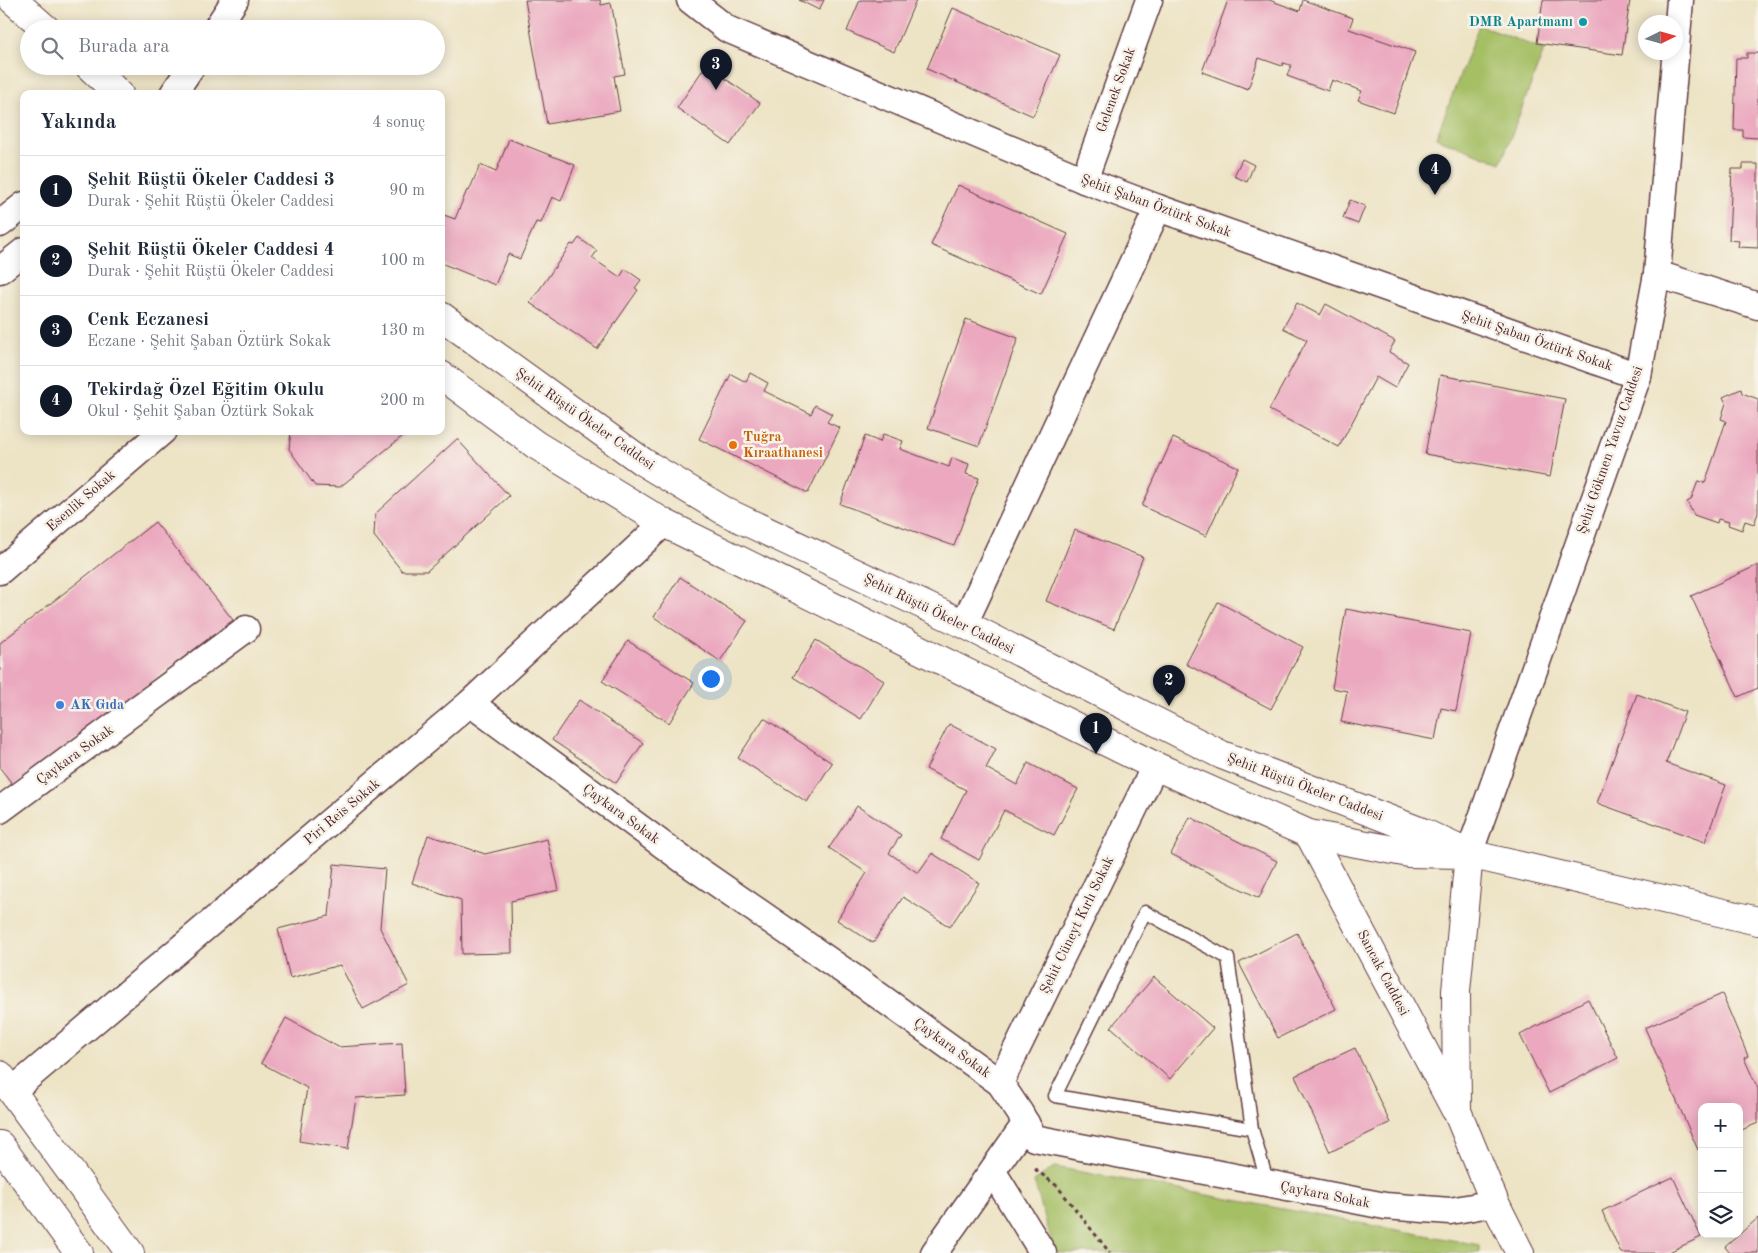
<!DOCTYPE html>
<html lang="tr">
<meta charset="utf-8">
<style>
:root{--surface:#fff;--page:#f2f2f3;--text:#1f2937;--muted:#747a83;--line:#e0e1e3;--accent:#111827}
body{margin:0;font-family:"Old Standard TT",serif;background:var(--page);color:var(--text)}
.controls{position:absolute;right:15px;bottom:15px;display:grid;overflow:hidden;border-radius:10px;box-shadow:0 2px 12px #0003}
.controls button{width:45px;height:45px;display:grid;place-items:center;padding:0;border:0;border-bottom:1px solid var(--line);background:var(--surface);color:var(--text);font:25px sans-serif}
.compass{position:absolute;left:1638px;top:15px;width:45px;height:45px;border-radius:50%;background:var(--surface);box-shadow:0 2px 12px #0003;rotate:85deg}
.you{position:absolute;left:710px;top:678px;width:18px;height:18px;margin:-12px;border:4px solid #fff;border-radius:50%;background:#1a73e8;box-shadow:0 0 0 8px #1a73e833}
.badge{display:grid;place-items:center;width:32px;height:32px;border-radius:50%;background:var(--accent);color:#fff;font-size:16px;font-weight:700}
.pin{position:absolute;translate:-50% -41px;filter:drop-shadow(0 1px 2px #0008)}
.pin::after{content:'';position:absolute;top:26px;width:18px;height:15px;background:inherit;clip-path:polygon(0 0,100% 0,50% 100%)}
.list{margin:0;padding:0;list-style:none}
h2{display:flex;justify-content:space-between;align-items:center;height:65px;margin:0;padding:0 20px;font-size:21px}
h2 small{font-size:16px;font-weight:400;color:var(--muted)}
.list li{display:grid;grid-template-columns:32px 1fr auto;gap:15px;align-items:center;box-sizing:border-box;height:70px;padding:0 20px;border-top:1px solid var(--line)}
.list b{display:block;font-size:19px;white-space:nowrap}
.list p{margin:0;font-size:16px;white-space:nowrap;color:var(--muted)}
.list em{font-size:16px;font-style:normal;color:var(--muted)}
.icon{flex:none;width:28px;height:28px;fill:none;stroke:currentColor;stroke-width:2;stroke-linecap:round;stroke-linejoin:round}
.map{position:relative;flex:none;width:1758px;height:1253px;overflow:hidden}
.search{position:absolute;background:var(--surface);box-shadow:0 2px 12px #0003;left:20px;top:20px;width:425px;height:55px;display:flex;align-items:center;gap:12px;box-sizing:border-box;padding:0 18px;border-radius:28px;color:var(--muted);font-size:19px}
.panel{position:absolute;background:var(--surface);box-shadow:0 2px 12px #0003;left:20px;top:90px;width:425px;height:345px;border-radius:10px}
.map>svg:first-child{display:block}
.green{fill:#a5bf65;stroke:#786f48}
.building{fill:#eba8bf}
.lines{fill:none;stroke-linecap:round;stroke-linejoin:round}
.lane-casing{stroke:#623c42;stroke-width:15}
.street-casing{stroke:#623c42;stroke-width:29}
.secondary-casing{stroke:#623c42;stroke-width:30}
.primary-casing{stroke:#623c42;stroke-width:30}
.path{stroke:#623c42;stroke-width:3;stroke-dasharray:4 4;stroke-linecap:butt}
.lane{stroke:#fff;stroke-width:12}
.street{stroke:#fff;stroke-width:26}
.secondary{stroke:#fff;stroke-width:28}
.primary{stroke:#fff;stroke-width:28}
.culture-dot{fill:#0f9aa8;stroke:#f7f3e8;stroke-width:2}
.food-dot{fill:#e8710a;stroke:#f7f3e8;stroke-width:2}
.shop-dot{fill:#3f7fe0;stroke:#f7f3e8;stroke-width:2}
.labels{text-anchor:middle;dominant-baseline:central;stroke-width:5;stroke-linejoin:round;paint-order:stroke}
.culture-label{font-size:14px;font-weight:bold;fill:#0d838f;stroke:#f7f3e8;text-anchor:end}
.street-label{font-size:14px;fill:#4a1f2b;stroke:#f7f3e8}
.food-label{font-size:14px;font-weight:bold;fill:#c56008;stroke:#f7f3e8;text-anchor:start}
.shop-label{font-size:14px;font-weight:bold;fill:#366cbe;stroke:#f7f3e8;text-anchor:start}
</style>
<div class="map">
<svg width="1758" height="1253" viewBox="0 0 1758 1253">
<rect width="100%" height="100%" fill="#f7f3e8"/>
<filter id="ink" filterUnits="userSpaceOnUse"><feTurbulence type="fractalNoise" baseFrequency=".02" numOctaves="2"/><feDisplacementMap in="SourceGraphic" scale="10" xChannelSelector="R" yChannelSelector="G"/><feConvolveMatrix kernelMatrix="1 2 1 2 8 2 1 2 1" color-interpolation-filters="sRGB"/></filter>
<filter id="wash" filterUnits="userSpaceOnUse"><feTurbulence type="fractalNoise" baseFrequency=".0096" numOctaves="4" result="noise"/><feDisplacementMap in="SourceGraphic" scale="20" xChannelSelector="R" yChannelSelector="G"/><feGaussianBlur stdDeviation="1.12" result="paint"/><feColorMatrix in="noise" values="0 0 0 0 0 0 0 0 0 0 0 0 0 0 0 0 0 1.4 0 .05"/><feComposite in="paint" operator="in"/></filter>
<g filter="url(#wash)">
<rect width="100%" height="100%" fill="#ede3c5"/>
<g class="green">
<polygon points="1479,25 1544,50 1501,163 1436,138"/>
<polygon points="1055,1167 1479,1245 1479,1253 1055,1253 1034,1181"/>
</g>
<g id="blocks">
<g class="building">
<polygon points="525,0 600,0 601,5 611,3 625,74 614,76 620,111 547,124"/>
<polygon points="799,0 824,0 819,10"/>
<polygon points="860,0 916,0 894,52 847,31"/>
<polygon points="1228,0 1269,0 1300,11 1303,0 1353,18 1349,29 1415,52 1394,113 1358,100 1362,91 1332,80 1328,91 1287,76 1291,65 1283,63 1282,66 1259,58 1248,89 1202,72"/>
<polygon points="1543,0 1630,0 1622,55 1537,43"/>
<polygon points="953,8 1060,55 1033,116 927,69"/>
<polygon points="1747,53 1758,53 1758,138 1743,137 1743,130 1734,130 1736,58 1747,58"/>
<polygon points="706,65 760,103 730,145 677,108"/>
<polygon points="509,139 575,165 561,201 552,197 541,223 536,222 520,259 508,254 495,285 441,263 441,222 444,215 455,219 467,190 469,191 480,165 496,172"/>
<polygon points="1242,159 1254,165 1247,182 1234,176"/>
<polygon points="1743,164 1758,164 1758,248 1738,247 1739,241 1729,240 1732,169 1743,169"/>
<polygon points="958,185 1068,234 1041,294 931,245"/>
<polygon points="1350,200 1365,206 1358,224 1343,218"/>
<polygon points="579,238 597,251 592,258 620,277 625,269 641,280 635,288 638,290 597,349 530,303 571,244 574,245"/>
<polygon points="1297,303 1320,315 1326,304 1395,341 1389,352 1408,363 1395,388 1376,377 1339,447 1269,410 1307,340 1283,328"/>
<polygon points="966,319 1018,338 979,446 928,428"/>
<polygon points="750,373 768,383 764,391 811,414 815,405 832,414 827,422 840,428 808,493 699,439 731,374 746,382"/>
<polygon points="1440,375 1565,399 1550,477 1425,454"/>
<polygon points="1741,389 1742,393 1758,399 1758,513 1754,524 1745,521 1742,530 1728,525 1729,522 1718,519 1717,523 1694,515 1687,502 1691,500 1698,481 1705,483 1716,451 1726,421 1721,419 1726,403 1723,397"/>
<polygon points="291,431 409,431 340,487 315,486 289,449"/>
<polygon points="883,434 903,441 900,449 949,467 952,458 969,464 966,474 979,478 954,546 840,504 865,436 880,442"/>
<polygon points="1173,438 1238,467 1206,536 1142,506"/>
<polygon points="457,439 509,496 427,571 402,571 374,536 375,514"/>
<polygon points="155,522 233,620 14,786 0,768 0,643"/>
<polygon points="1075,530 1143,557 1114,629 1046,601"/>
<polygon points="1758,565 1758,688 1738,697 1691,596"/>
<polygon points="680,577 747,621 720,661 654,617"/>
<polygon points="1218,602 1303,647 1271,709 1186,664"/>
<polygon points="1346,609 1471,633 1456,711 1441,708 1435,740 1341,722 1347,691 1332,688"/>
<polygon points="816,640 884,681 861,719 793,677"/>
<polygon points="628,641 694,683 669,723 602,681"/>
<polygon points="1637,694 1685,712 1666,763 1726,785 1705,842 1597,803"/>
<polygon points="579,700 643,743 616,783 552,740"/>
<polygon points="764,718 832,763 807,802 738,758"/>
<polygon points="949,724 996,749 986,768 1017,785 1028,763 1078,789 1054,835 1004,810 979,860 941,839 966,790 926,769"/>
<polygon points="857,806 901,835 889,853 918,873 932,853 979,883 950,927 903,897 873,943 837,920 867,873 829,848"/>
<polygon points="1190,817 1277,861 1259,898 1171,854"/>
<polygon points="428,835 485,854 547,839 559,890 511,901 512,953 462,954 461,900 412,883"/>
<polygon points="334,864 385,869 380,928 409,985 363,1009 340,965 290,978 278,929 329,916"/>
<polygon points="1297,933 1336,1009 1278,1038 1239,963"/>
<polygon points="1154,977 1213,1028 1170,1079 1111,1027"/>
<polygon points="1722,994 1748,1056 1744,1058 1758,1089 1758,1123 1739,1131 1739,1107 1702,1107 1702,1148 1698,1150 1645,1028"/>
<polygon points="1588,999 1618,1058 1549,1093 1520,1035"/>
<polygon points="286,1018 338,1047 402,1043 405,1095 356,1098 348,1149 299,1141 307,1088 261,1063"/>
<polygon points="1355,1048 1390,1123 1330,1152 1295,1076"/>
<polygon points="1673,1177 1701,1237 1667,1253 1621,1253 1602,1211"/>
<polygon points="1758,1218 1758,1253 1730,1253 1725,1247"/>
</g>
</g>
</g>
<g filter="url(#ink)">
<use href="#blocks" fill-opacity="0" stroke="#623c42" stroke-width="1"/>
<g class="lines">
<g class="lane-casing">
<polyline id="lane" points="1252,1129 1055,1096 1145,912 1228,958 1252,1129 1268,1184"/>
</g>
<g class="street-casing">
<g id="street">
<polyline points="690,0 727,29 1084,180 1158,208 1638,376"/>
<polyline points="216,29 235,0"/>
<polyline points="173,94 192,66"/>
<polyline points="1084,180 1149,0"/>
<polyline points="0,224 24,205"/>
<polyline points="0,270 24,251"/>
<polyline points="1657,274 1758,306"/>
<polyline points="0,571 163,431"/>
<polyline points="964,624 1158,208"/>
<polyline points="470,703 682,859 857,980 1000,1083 1020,1113 1034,1138 1385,1206 1450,1211 1495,1203"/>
<polyline points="0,810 246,629"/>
<polyline points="1469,854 1638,376 1657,274 1680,0"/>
<polyline points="1000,1083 1155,766"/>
<polyline points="12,1091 470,703 664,523"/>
<polyline points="993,1172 1043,1253"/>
<polyline points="934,1253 1026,1123"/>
</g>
</g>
<g class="secondary-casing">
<g id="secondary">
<polyline points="13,0 46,29"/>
<polyline points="89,66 119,94"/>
<polyline points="441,316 643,462 728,513 964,624 1222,755 1422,832 1469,854 1758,921"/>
<polyline points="441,375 536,445 664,523 1155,766 1309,834 1409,853 1462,854"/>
<polyline points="1309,834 1455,1109"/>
<polyline points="1469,854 1456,991 1457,1111 1495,1203 1520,1253"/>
</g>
</g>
<g class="primary-casing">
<g id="primary">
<polyline points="0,1075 130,1253"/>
<polyline points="0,1145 79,1253"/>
</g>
</g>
<polyline class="path" points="1035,1169 1057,1186 1110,1253"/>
<use href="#lane" class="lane"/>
<use href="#street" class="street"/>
<use href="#secondary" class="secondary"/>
<use href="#primary" class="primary"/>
</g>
</g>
<circle class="culture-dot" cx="1583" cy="22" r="5"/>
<circle class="food-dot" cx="733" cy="445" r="5"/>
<circle class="shop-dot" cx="60" cy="705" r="5"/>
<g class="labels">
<g class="culture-label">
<text x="1573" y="22">DMR Apartmanı</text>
</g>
<g class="street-label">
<text transform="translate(1116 90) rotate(-70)">Gelenek Sokak</text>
<text transform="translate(1156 206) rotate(20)">Şehit Şaban Öztürk Sokak</text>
<text transform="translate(1537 341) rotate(19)">Şehit Şaban Öztürk Sokak</text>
<text transform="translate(585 419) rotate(35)">Şehit Rüştü Ökeler Caddesi</text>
<text transform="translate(1610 450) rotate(-71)">Şehit Gökmen Yavuz Caddesi</text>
<text transform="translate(81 501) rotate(-41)">Esenlik Sokak</text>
<text transform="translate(939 614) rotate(26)">Şehit Rüştü Ökeler Caddesi</text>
<text transform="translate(75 755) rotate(-36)">Çaykara Sokak</text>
<text transform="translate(1305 787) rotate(21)">Şehit Rüştü Ökeler Caddesi</text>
<text transform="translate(342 812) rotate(-40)">Piri Reis Sokak</text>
<text transform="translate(621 814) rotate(36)">Çaykara Sokak</text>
<text transform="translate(1077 925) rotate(-64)">Şehit Cüneyt Kırlı Sokak</text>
<text transform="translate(1383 973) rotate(62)">Sancak Caddesi</text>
<text transform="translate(952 1048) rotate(36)">Çaykara Sokak</text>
<text transform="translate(1325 1195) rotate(11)">Çaykara Sokak</text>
</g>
<g class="food-label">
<text x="743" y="437">Tuğra<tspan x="743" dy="16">Kıraathanesi</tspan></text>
</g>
<g class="shop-label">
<text x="70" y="705">AK Gıda</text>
</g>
</g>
</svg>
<div class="controls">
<button>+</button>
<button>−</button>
<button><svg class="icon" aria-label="layers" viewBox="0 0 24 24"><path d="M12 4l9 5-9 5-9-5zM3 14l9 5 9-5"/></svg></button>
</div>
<svg class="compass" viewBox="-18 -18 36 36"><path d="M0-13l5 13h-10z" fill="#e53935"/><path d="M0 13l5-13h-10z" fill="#747a83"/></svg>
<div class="you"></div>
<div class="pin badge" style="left:1096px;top:754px">1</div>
<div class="pin badge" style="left:1169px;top:706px">2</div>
<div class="pin badge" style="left:716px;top:90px">3</div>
<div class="pin badge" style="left:1435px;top:195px">4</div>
<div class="search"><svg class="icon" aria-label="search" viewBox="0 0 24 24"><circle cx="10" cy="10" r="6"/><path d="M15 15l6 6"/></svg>Burada ara</div>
<section class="panel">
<h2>Yakında<small>4 sonuç</small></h2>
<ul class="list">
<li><span class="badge">1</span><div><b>Şehit Rüştü Ökeler Caddesi 3</b><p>Durak · Şehit Rüştü Ökeler Caddesi</p></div><em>90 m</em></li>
<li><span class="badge">2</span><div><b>Şehit Rüştü Ökeler Caddesi 4</b><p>Durak · Şehit Rüştü Ökeler Caddesi</p></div><em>100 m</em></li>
<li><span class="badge">3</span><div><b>Cenk Eczanesi</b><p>Eczane · Şehit Şaban Öztürk Sokak</p></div><em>130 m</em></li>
<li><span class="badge">4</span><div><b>Tekirdağ Özel Eğitim Okulu</b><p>Okul · Şehit Şaban Öztürk Sokak</p></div><em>200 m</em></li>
</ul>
</section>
</div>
